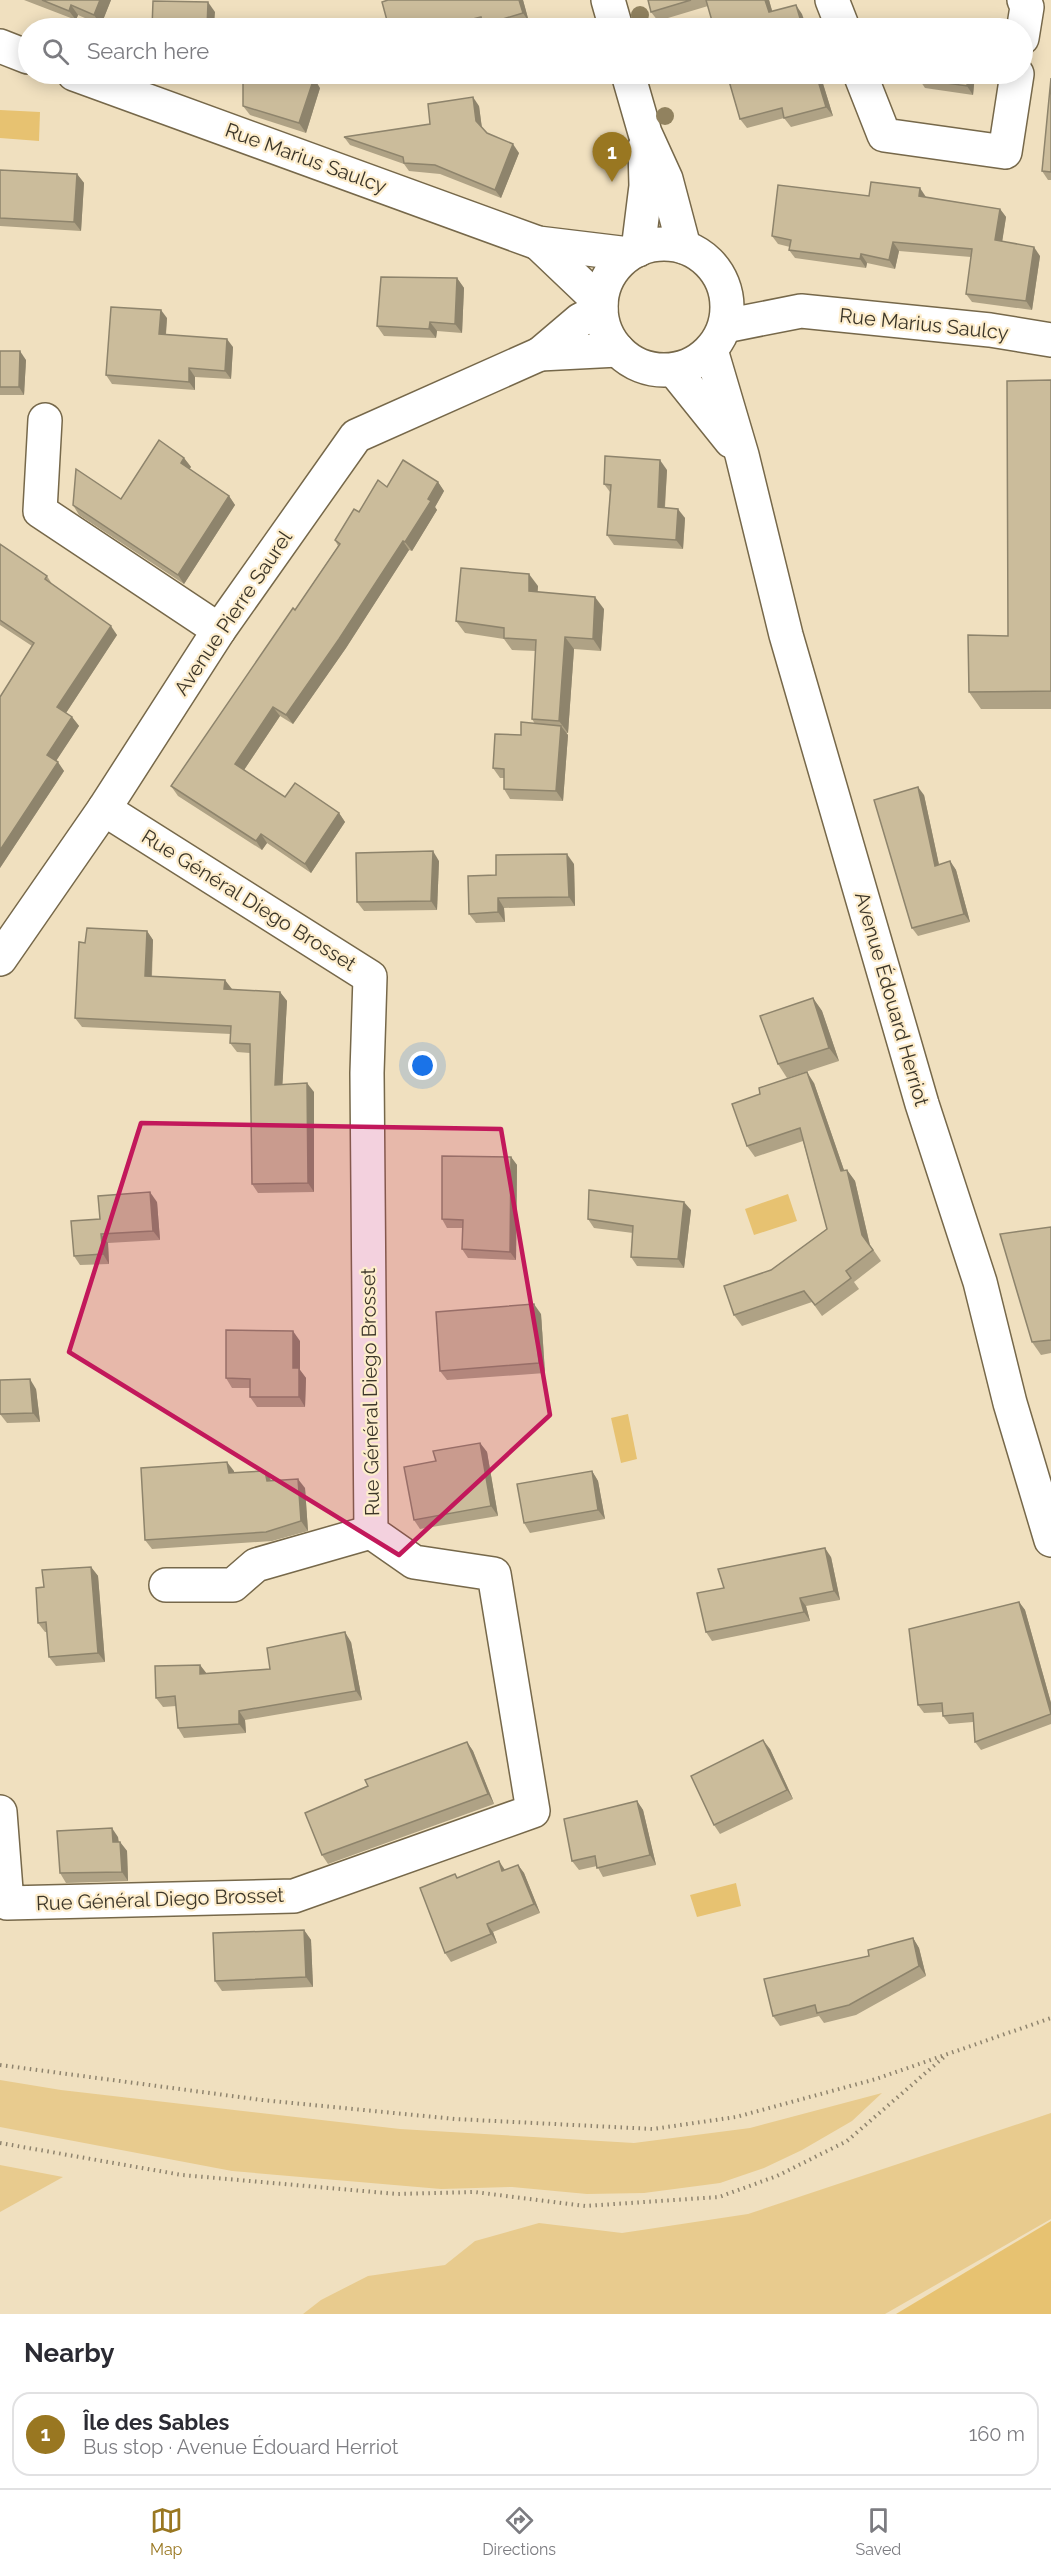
<!DOCTYPE html>
<meta charset="utf-8">
<style>
:root{--surface:#fff;--page:#f7f7f7;--text:#2b2b33;--muted:#7c7c81;--line:#e1e1e2;--accent:#997721}
body{margin:0;font-family:Raleway,sans-serif;background:var(--page);color:var(--text)}
.you{position:absolute;left:423px;top:1066px;width:21px;height:21px;margin:-15px;border:4px solid #fff;border-radius:50%;background:#1a73e8;box-shadow:0 0 0 9px #1a73e833}
.badge{display:grid;place-items:center;width:39px;height:39px;border-radius:50%;background:var(--accent);color:#fff;font-size:20px;font-weight:700}
.pin{position:absolute;translate:-50% -50px;filter:drop-shadow(0 2px 3px #0008)}
.pin::after{content:'';position:absolute;top:32px;width:21px;height:18px;background:inherit;clip-path:polygon(0 0,100% 0,50% 100%)}
.list{margin:0;padding:0;list-style:none}
h2{display:flex;justify-content:space-between;align-items:center;height:78px;margin:0;padding:0 24px;font-size:26px}
h2 small{font-size:20px;font-weight:400;color:var(--muted)}
.list li{display:grid;grid-template-columns:39px 1fr auto;gap:18px;align-items:center;box-sizing:border-box;height:84px;margin:0 12px 12px;padding:0 12px;border:2px solid var(--line);border-radius:18px}
.list b{display:block;font-size:22px;white-space:nowrap}
.list p{margin:0;font-size:20px;white-space:nowrap;color:var(--muted)}
.list em{font-size:20px;font-style:normal;color:var(--muted)}
.icon{flex:none;width:33px;height:33px;fill:none;stroke:currentColor;stroke-width:2;stroke-linecap:round;stroke-linejoin:round}
.map{position:relative;flex:none;width:1051px;height:2314px;overflow:hidden}
.search{position:absolute;background:var(--surface);box-shadow:0 3px 15px #0003;left:18px;right:18px;top:18px;height:66px;display:flex;align-items:center;gap:15px;box-sizing:border-box;padding:0 21px;border-radius:33px;color:var(--muted);font-size:22px}
.sheet{height:174px;background:var(--surface)}
nav{display:flex;justify-content:space-around;align-items:center;box-sizing:border-box;height:84px;border-top:2px solid var(--line);background:var(--surface);font-size:16px;color:var(--muted)}
nav a{display:grid;justify-items:center;gap:3px}
nav .on{color:var(--accent)}
.map>svg:first-child{display:block}
.green{fill:#e8cb8e}
.water{fill:#e7c271}
.lines{fill:none;stroke-linecap:round;stroke-linejoin:round}
.minor-casing{stroke:#76684a;stroke-width:36}
.path{stroke:#8f846e;stroke-width:4;stroke-dasharray:1.5 4.5;stroke-linecap:butt}
.minor{stroke:#fff;stroke-width:33}
.tree{fill:#91825f}
.wall{fill:#afa285}
.shaded-wall{fill:#8e846c}
.building{fill:#cbbc9b;stroke:#8e846c;stroke-width:1.5}
.marked{fill:#c2185b;fill-opacity:0.2;stroke:#c2185b;stroke-width:4.5;stroke-linejoin:round}
.labels{text-anchor:middle;dominant-baseline:central;stroke-width:4.5;stroke-linejoin:round;paint-order:stroke}
.street-label{font-size:20px;fill:#3c3629;stroke:#fdedcc}
</style>
<div class="map">
<svg width="1051" height="2314" viewBox="0 0 1051 2314">
<rect width="100%" height="100%" fill="#f0e0bf"/>
<g class="green">
<polygon points="0,2080 61,2090 400,2129 634,2143 750,2128 882,2093 852,2121 802,2150 764,2168 720,2183 644,2193 587,2194 512,2187 441,2189 232,2171 0,2127"/>
<polygon points="1051,2113 1051,2219 885,2314 303,2314 321,2300 368,2276 445,2265 475,2241 539,2223 622,2233 748,2214"/>
<polygon points="0,2165 63,2177 0,2212"/>
</g>
<g class="water">
<polygon points="0,110 40,112 39,141 0,138"/>
<polygon points="788,1194 797,1221 754,1235 745,1209"/>
<polygon points="628,1414 637,1459 621,1463 611,1418"/>
<polygon points="736,1883 741,1906 697,1917 690,1895"/>
<polygon points="1051,2221 1051,2314 896,2314"/>
</g>
<g class="lines">
<g class="minor-casing">
<g id="minor">
<polyline points="608,0 616,28"/>
<polyline points="832,0 843,28"/>
<polyline points="1022,38 1027,7 1024,0"/>
<polyline points="0,46 28,57"/>
<polyline points="74,74 538,243 629,254"/>
<polyline points="628,74 645,133 666,179 684,247"/>
<polyline points="860,74 884,135 1005,152 1017,74"/>
<polyline points="538,243 601,303"/>
<circle cx="664" cy="307" r="63"/>
<polyline points="638,250 646,186 645,147"/>
<polyline points="601,309 580,320 540,354 618,350"/>
<polyline points="725,326 801,311 990,330 1051,340"/>
<polyline points="711,350 742,455 786,635 922,1104 980,1282 1010,1403 1051,1540"/>
<polyline points="674,370 731,441"/>
<polyline points="45,420 40,511 219,630"/>
<polyline points="0,959 104,809 219,630 356,436 540,354"/>
<polyline points="166,1585 233,1585 256,1565 371,1532"/>
<polyline points="0,1812 7,1903 294,1896 533,1811 494,1574 414,1562 371,1532 367,1073 370,977 104,809"/>
</g>
</g>
<g class="path">
<polyline points="0,2065 262,2100 455,2119 653,2129 736,2117 876,2079 1051,2018"/>
<polyline points="0,2143 182,2175 397,2194 475,2192 585,2206 719,2197 777,2176 847,2141 944,2057"/>
</g>
<use href="#minor" class="minor"/>
</g>
<g class="tree">
<circle cx="640" cy="15" r="9"/>
<circle cx="665" cy="116" r="9"/>
</g>
<g class="wall">
<polygon points="24,0 111,0 101,25 78,15 76,20"/>
<polygon points="388,0 523,0 529,22 508,28 486,28 485,27 479,28 389,28"/>
<polygon points="648,0 769,0 772,11 802,14 708,6 658,21 651,12"/>
<polygon points="727,74 820,74 833,116 791,127 784,118 747,128 740,119"/>
<polygon points="975,74 973,95 925,88 919,79"/>
<polygon points="1051,78 1051,180 1048,180 1042,171"/>
<polygon points="320,88 306,133 250,115 243,106"/>
<polygon points="479,106 482,128 487,133 519,153 501,198 440,174 409,171 404,164 350,145 344,137 430,124"/>
<polygon points="0,170 77,174 84,183 81,231 0,226"/>
<polygon points="869,196 926,197 1000,209 1006,217 1002,241 1040,256 1032,310 972,302 966,294 971,257 899,251 895,269 867,263 866,268 795,258 789,250 790,247 778,244 772,236"/>
<polygon points="457,278 464,288 462,333 437,331 436,338 384,336 377,326"/>
<polygon points="167,318 166,335 233,347 231,379 195,377 195,390 112,384 106,375"/>
<polygon points="0,351 26,360 24,395 0,395"/>
<polygon points="1051,380 1051,709 981,709 969,692 1008,636"/>
<polygon points="184,458 191,467 189,469 229,496 235,505 184,584 79,515 73,505 121,499"/>
<polygon points="667,470 665,508 685,518 683,549 614,545 607,535 610,492 604,484"/>
<polygon points="438,482 444,491 435,507 437,510 412,551 409,550 346,648 293,724 280,716 244,770 285,797 339,813 345,822 311,873 267,843 262,850 178,796 171,786 295,610 338,546 335,540 359,512 387,487"/>
<polygon points="0,544 47,576 52,584 117,635 66,713 72,717 79,726 56,761 64,771 0,868 32,646 0,625"/>
<polygon points="538,586 537,592 604,609 601,651 574,649 568,733 566,733 568,735 563,801 510,799 504,789 504,778 500,778 493,768 521,735 535,724 532,719 536,651 512,650 504,639 465,633 456,621"/>
<polygon points="924,795 939,865 950,861 956,870 970,922 918,936 912,928"/>
<polygon points="439,861 437,910 364,911 357,902"/>
<polygon points="574,864 575,906 504,908 505,922 476,923 469,914 496,875"/>
<polygon points="147,931 153,940 152,976 225,980 231,990 280,992 287,1001 282,1085 314,1092 314,1192 258,1193 252,1184 250,1053 237,1052 230,1043 231,1034 82,1027 75,1018 85,943"/>
<polygon points="813,998 822,1011 839,1061 787,1078 778,1064"/>
<polygon points="814,1083 844,1170 847,1170 855,1181 870,1245 881,1261 854,1282 859,1289 822,1316 812,1302 742,1326 734,1315 771,1270 827,1229 803,1141 755,1157 747,1146"/>
<polygon points="511,1157 517,1165 516,1260 468,1258 462,1249 463,1228 447,1228 442,1219"/>
<polygon points="157,1202 160,1240 108,1243 109,1264 80,1265 74,1256 100,1219"/>
<polygon points="691,1210 684,1268 637,1266 631,1257 633,1233 594,1228 588,1219"/>
<polygon points="1051,1227 1051,1353 1041,1355 1032,1342"/>
<polygon points="541,1314 545,1373 447,1380 440,1371"/>
<polygon points="300,1341 300,1370 306,1378 305,1407 257,1407 250,1397 250,1388 232,1388 226,1378"/>
<polygon points="36,1389 40,1422 7,1423 0,1414"/>
<polygon points="480,1443 487,1452 498,1516 420,1529 414,1520 436,1461"/>
<polygon points="234,1471 234,1473 271,1480 272,1481 305,1488 308,1531 272,1541 152,1549 145,1540"/>
<polygon points="592,1471 598,1481 605,1519 530,1533 524,1523"/>
<polygon points="831,1557 840,1600 806,1606 810,1621 712,1641 706,1632 724,1588"/>
<polygon points="91,1567 98,1576 105,1662 56,1666 49,1657 47,1632 45,1632 38,1623 44,1587"/>
<polygon points="1019,1602 1025,1610 1051,1703 1051,1724 981,1750 975,1742 973,1722 949,1724 943,1716 943,1712 924,1713 918,1705"/>
<polygon points="351,1642 362,1700 245,1720 246,1733 184,1738 178,1728 176,1706 163,1707 156,1698 200,1665 206,1673 270,1669"/>
<polygon points="467,1742 473,1751 494,1804 328,1864 322,1855 368,1786"/>
<polygon points="770,1749 793,1799 720,1834 714,1825"/>
<polygon points="637,1801 643,1810 656,1865 603,1877 597,1866 579,1870 572,1861"/>
<polygon points="118,1837 119,1842 120,1842 127,1851 128,1881 66,1883 60,1873"/>
<polygon points="518,1865 524,1873 540,1913 493,1932 497,1943 451,1962 445,1953 457,1878 505,1870"/>
<polygon points="304,1930 311,1940 313,1987 222,1991 215,1981"/>
<polygon points="913,1938 919,1948 926,1976 856,2015 824,2023 819,2016 780,2026 773,2016 869,1956"/>
</g>
<g class="shaded-wall">
<polygon points="100,0 111,0 101,25 94,15"/>
<polygon points="519,0 523,0 529,22 523,13"/>
<polygon points="765,0 769,0 775,21 769,12"/>
<polygon points="208,2 215,12 214,28 207,28"/>
<polygon points="71,5 78,15 76,20 69,11"/>
<polygon points="796,5 802,14 807,28 803,28"/>
<polygon points="816,74 820,74 833,116 826,107"/>
<polygon points="968,74 975,74 973,95 967,86"/>
<polygon points="314,78 320,88 306,133 299,123"/>
<polygon points="473,97 479,106 482,129 476,121"/>
<polygon points="513,144 519,153 501,198 495,190"/>
<polygon points="77,174 84,183 81,231 74,222"/>
<polygon points="920,188 926,197 919,196"/>
<polygon points="1000,209 1006,217 1001,249 995,240"/>
<polygon points="893,242 899,251 895,269 889,260"/>
<polygon points="1034,247 1040,256 1032,310 1026,301"/>
<polygon points="861,254 867,263 866,268 860,259"/>
<polygon points="457,278 464,288 462,333 455,324"/>
<polygon points="161,310 167,318 165,343 159,334"/>
<polygon points="430,322 437,331 436,338 429,329"/>
<polygon points="227,339 233,347 231,379 225,371"/>
<polygon points="20,351 26,360 24,395 19,387"/>
<polygon points="189,368 195,377 195,390 189,382"/>
<polygon points="184,458 191,467 187,472 181,463"/>
<polygon points="660,460 667,470 664,517 658,507"/>
<polygon points="438,482 444,491 435,507 437,510 412,551 405,542"/>
<polygon points="229,496 235,505 184,584 178,575"/>
<polygon points="678,509 685,518 683,549 676,540"/>
<polygon points="403,541 409,550 346,648 293,724 286,715"/>
<polygon points="529,574 538,586 537,603 529,591"/>
<polygon points="595,597 604,609 601,651 593,639"/>
<polygon points="111,626 117,635 64,716 57,707"/>
<polygon points="565,637 574,649 568,733 559,721"/>
<polygon points="273,707 280,716 242,773 235,764"/>
<polygon points="72,717 79,726 54,764 47,755"/>
<polygon points="561,726 568,735 563,801 556,791"/>
<polygon points="58,762 64,771 0,868 0,850"/>
<polygon points="918,787 924,795 941,874 935,866"/>
<polygon points="339,813 345,822 311,873 305,864"/>
<polygon points="261,834 267,843 262,850 256,841"/>
<polygon points="433,851 439,861 437,910 431,901"/>
<polygon points="567,854 574,864 575,906 569,897"/>
<polygon points="950,861 956,870 970,922 964,914"/>
<polygon points="498,898 504,908 505,922 498,912"/>
<polygon points="147,931 153,940 151,985 145,976"/>
<polygon points="225,980 232,989 231,998 224,989"/>
<polygon points="280,992 287,1001 282,1094 275,1085"/>
<polygon points="813,998 822,1011 839,1061 829,1048"/>
<polygon points="807,1072 814,1083 848,1182 841,1171"/>
<polygon points="307,1083 314,1092 314,1192 308,1183"/>
<polygon points="511,1157 517,1165 516,1260 510,1252"/>
<polygon points="847,1170 855,1181 870,1246 862,1235"/>
<polygon points="150,1192 157,1202 160,1240 153,1231"/>
<polygon points="684,1202 691,1210 684,1268 678,1259"/>
<polygon points="101,1234 108,1243 109,1264 103,1254"/>
<polygon points="534,1304 541,1314 545,1373 539,1363"/>
<polygon points="293,1331 300,1341 300,1370 306,1378 305,1407 299,1397 293,1368"/>
<polygon points="30,1379 36,1389 40,1422 33,1413"/>
<polygon points="480,1443 487,1452 498,1516 491,1506"/>
<polygon points="227,1462 234,1471 235,1483 229,1473"/>
<polygon points="265,1471 271,1480 273,1491 267,1481"/>
<polygon points="592,1471 598,1481 605,1519 598,1510"/>
<polygon points="298,1479 305,1488 308,1531 301,1521"/>
<polygon points="825,1548 831,1557 840,1600 834,1591"/>
<polygon points="91,1567 98,1576 105,1662 98,1653"/>
<polygon points="800,1598 806,1606 810,1621 804,1612"/>
<polygon points="1019,1602 1025,1610 1051,1703 1051,1714"/>
<polygon points="345,1632 351,1642 362,1700 356,1691"/>
<polygon points="200,1665 207,1674 200,1674"/>
<polygon points="239,1711 245,1720 246,1733 239,1724"/>
<polygon points="763,1740 770,1749 793,1799 787,1790"/>
<polygon points="467,1742 473,1751 494,1804 488,1794"/>
<polygon points="637,1801 643,1810 656,1865 650,1855"/>
<polygon points="112,1828 118,1837 119,1851 113,1842"/>
<polygon points="120,1842 127,1851 128,1881 122,1872"/>
<polygon points="499,1861 505,1870 509,1880 502,1871"/>
<polygon points="518,1865 524,1873 540,1913 534,1904"/>
<polygon points="487,1924 493,1932 497,1943 491,1934"/>
<polygon points="304,1930 311,1940 313,1987 306,1977"/>
<polygon points="913,1938 919,1948 926,1976 919,1966"/>
</g>
<g class="building">
<polygon points="42,0 100,0 94,15 71,5 69,11"/>
<polygon points="388,0 519,0 523,13 483,25 481,17 437,28 389,28 382,2"/>
<polygon points="648,0 691,0 651,12"/>
<polygon points="706,0 765,0 769,12 796,5 803,28 714,28"/>
<polygon points="153,1 208,2 207,28 152,28"/>
<polygon points="925,23 973,28 924,28"/>
<polygon points="243,74 299,74 314,78 299,123 243,106"/>
<polygon points="727,74 816,74 826,107 784,118 782,108 740,119"/>
<polygon points="919,74 968,74 967,86 919,79"/>
<polygon points="1051,78 1051,172 1042,171"/>
<polygon points="473,97 476,121 487,133 513,144 495,190 435,165 404,163 403,157 344,137 430,124 428,104"/>
<polygon points="0,170 77,174 74,222 0,218"/>
<polygon points="871,182 920,188 919,196 1000,209 995,240 1034,247 1026,301 966,294 972,249 893,242 889,260 861,254 860,259 789,250 791,240 772,236 778,185 869,196"/>
<polygon points="381,277 457,278 455,324 430,322 429,329 377,326"/>
<polygon points="111,307 161,310 159,334 227,339 225,371 189,368 189,382 106,375"/>
<polygon points="0,351 20,351 19,387 0,387"/>
<polygon points="1051,380 1051,691 969,692 968,635 1008,636 1007,381"/>
<polygon points="159,440 184,458 181,463 229,496 178,575 73,505 76,469 121,499"/>
<polygon points="605,456 660,460 658,507 678,509 676,540 607,535 611,485 604,484"/>
<polygon points="403,460 438,482 428,499 431,501 405,542 403,541 339,639 286,715 273,707 235,764 285,797 295,783 339,813 305,864 261,834 256,841 171,786 293,608 295,610 340,544 335,540 354,509 359,512 378,480 387,487"/>
<polygon points="0,544 47,576 45,579 111,626 57,707 72,717 47,755 58,762 0,850 0,697 34,643 0,620"/>
<polygon points="461,568 529,574 529,591 595,597 593,639 565,637 559,721 532,719 536,640 504,638 504,628 456,621"/>
<polygon points="521,722 561,726 556,791 504,789 504,769 493,768 495,734 521,735"/>
<polygon points="918,787 935,866 950,861 964,914 912,928 874,800"/>
<polygon points="433,851 431,901 357,902 356,853"/>
<polygon points="567,854 569,897 498,898 498,912 469,914 468,876 496,875 496,855"/>
<polygon points="87,928 147,931 145,976 225,980 224,989 280,992 275,1085 307,1083 308,1183 252,1184 250,1044 230,1043 231,1026 75,1018 79,942 85,943"/>
<polygon points="813,998 829,1048 778,1064 760,1016"/>
<polygon points="807,1072 841,1171 847,1170 862,1235 873,1250 846,1271 851,1278 815,1305 804,1291 734,1315 724,1286 771,1270 827,1229 800,1128 747,1146 732,1104 760,1094 759,1088"/>
<polygon points="442,1156 511,1157 510,1252 462,1249 463,1220 442,1219"/>
<polygon points="589,1190 684,1202 678,1259 631,1257 633,1226 588,1219"/>
<polygon points="150,1192 153,1231 101,1234 103,1254 74,1256 71,1221 100,1219 98,1196"/>
<polygon points="1051,1227 1051,1340 1032,1342 1000,1234"/>
<polygon points="534,1304 539,1363 440,1371 436,1312"/>
<polygon points="226,1330 293,1331 293,1368 299,1368 299,1397 250,1397 250,1379 226,1378"/>
<polygon points="30,1379 33,1413 0,1414 0,1380"/>
<polygon points="480,1443 491,1506 414,1520 404,1467 436,1461 433,1451"/>
<polygon points="227,1462 229,1473 265,1471 267,1481 298,1479 301,1521 266,1532 145,1540 141,1468"/>
<polygon points="592,1471 598,1510 524,1523 517,1484"/>
<polygon points="825,1548 834,1591 800,1598 804,1612 706,1632 697,1593 724,1588 718,1569"/>
<polygon points="91,1567 98,1653 49,1657 46,1622 38,1623 36,1588 44,1587 42,1570"/>
<polygon points="1019,1602 1051,1714 975,1742 973,1713 943,1716 942,1703 918,1705 909,1629"/>
<polygon points="345,1632 356,1691 239,1711 239,1724 178,1728 175,1696 156,1698 155,1666 200,1665 200,1674 270,1669 267,1648"/>
<polygon points="763,1740 787,1790 714,1825 691,1776"/>
<polygon points="467,1742 488,1794 322,1855 305,1813 368,1786 365,1780"/>
<polygon points="637,1801 650,1855 597,1868 595,1856 572,1861 564,1819"/>
<polygon points="112,1828 113,1842 120,1842 122,1872 60,1873 57,1831"/>
<polygon points="499,1861 502,1871 518,1865 534,1904 487,1924 491,1934 445,1953 420,1888 455,1874 457,1878"/>
<polygon points="304,1930 306,1977 215,1981 213,1933"/>
<polygon points="913,1938 919,1966 849,2005 817,2013 815,2005 773,2016 764,1979 869,1956 868,1950"/>
</g>
<path class="marked" d="M141 1123 501 1129 550 1415 399 1555 69 1352Z"/>
<g class="labels">
<g class="street-label">
<text transform="translate(306 158) rotate(20)">Rue Marius Saulcy</text>
<text transform="translate(924 324) rotate(6)">Rue Marius Saulcy</text>
<text transform="translate(233 613) rotate(-56)">Avenue Pierre Saurel</text>
<text transform="translate(249 900) rotate(32)">Rue Général Diego Brosset</text>
<text transform="translate(892 999) rotate(74)">Avenue Édouard Herriot</text>
<text transform="translate(370 1392) rotate(-91)">Rue Général Diego Brosset</text>
<text transform="translate(160 1899) rotate(-2)">Rue Général Diego Brosset</text>
</g>
</g>
</svg>
<div class="you"></div>
<div class="pin badge" style="left:612px;top:182px">1</div>
<div class="search"><svg class="icon" aria-label="search" viewBox="0 0 24 24"><circle cx="10" cy="10" r="6"/><path d="M15 15l6 6"/></svg>Search here</div>
</div>
<section class="sheet">
<h2>Nearby<small></small></h2>
<ul class="list">
<li><span class="badge">1</span><div><b>Île des Sables</b><p>Bus stop · Avenue Édouard Herriot</p></div><em>160 m</em></li>
</ul>
</section>
<nav>
<a class="on"><svg class="icon" aria-label="map" viewBox="0 0 24 24"><path d="M3 6l6-2 6 2 6-2v14l-6 2-6-2-6 2zM9 4v14M15 6v14"/></svg>Map</a>
<a><svg class="icon" aria-label="directions" viewBox="0 0 24 24"><path d="M12 3l9 9-9 9-9-9zM9 14v-3h6M13 9l2 2-2 2"/></svg>Directions</a>
<a><svg class="icon" aria-label="saved" viewBox="0 0 24 24"><path d="M7 4h10v16l-5-4-5 4z"/></svg>Saved</a>
</nav>
